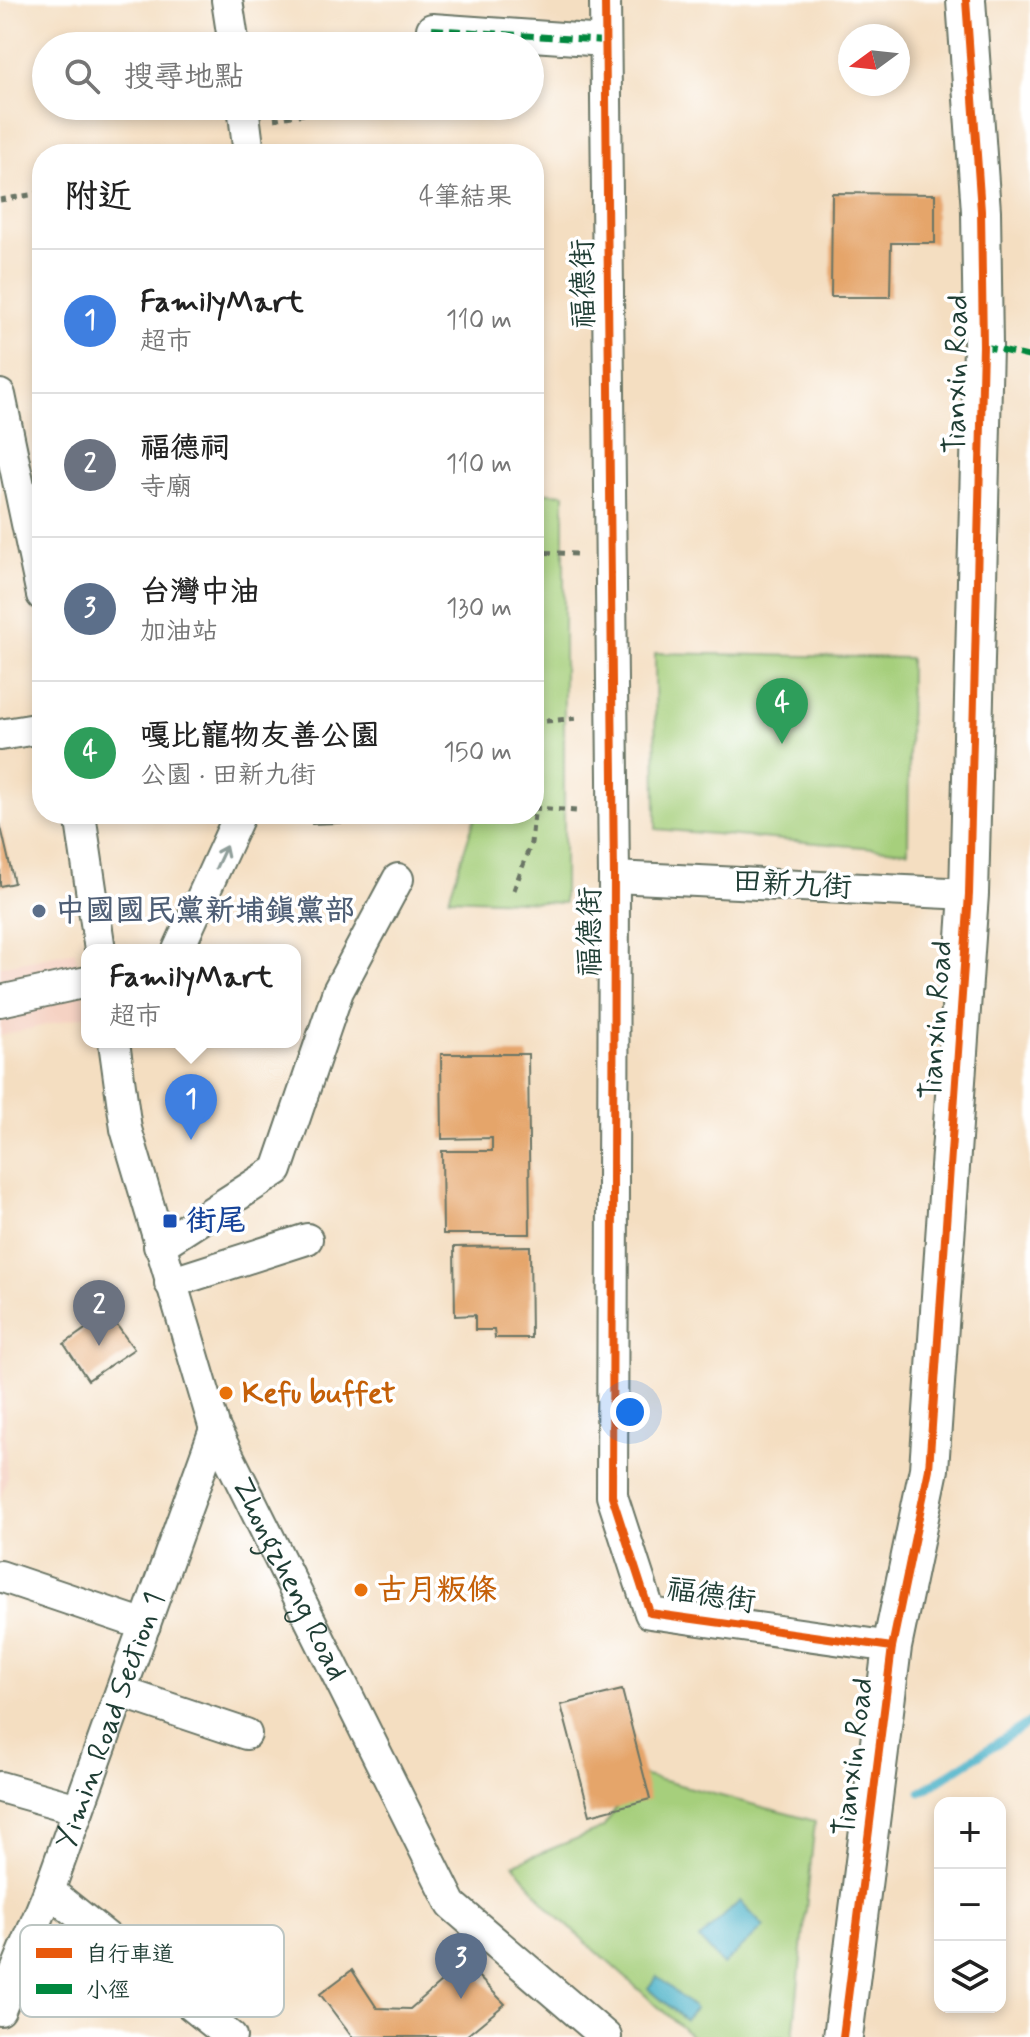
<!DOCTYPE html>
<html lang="zh-TW">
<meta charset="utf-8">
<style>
:root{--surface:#fff;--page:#f2f2f2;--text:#222;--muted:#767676;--line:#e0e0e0;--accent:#db2777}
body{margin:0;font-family:Mynerve,"LXGW WenKai TC",sans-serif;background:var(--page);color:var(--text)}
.controls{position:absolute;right:24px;bottom:24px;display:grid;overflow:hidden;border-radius:16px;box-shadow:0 4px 12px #0003}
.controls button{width:72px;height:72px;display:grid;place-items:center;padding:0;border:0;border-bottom:2px solid var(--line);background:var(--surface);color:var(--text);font:40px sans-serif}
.compass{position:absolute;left:838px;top:24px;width:72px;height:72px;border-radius:50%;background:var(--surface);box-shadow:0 4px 12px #0003;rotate:255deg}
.you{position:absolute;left:630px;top:1412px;width:28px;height:28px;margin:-20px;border:6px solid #fff;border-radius:50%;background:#1a73e8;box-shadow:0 0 0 12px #1a73e833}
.badge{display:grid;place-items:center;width:52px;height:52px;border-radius:50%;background:var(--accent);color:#fff;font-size:26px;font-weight:700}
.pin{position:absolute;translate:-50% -66px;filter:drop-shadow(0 2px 4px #0008)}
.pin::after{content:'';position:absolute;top:42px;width:28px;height:24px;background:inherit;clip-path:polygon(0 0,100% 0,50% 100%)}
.popup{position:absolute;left:81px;top:944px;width:220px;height:104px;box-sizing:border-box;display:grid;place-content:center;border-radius:16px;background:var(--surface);filter:drop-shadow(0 2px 6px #0005);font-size:26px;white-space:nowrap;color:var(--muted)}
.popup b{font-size:30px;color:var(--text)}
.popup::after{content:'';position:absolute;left:50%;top:100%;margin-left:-16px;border:16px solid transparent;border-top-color:var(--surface)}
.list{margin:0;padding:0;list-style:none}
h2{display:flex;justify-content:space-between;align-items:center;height:104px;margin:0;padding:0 32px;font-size:34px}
h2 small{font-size:26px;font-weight:400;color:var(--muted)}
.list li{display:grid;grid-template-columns:52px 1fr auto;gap:24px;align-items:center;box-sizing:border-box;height:144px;padding:0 32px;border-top:2px solid var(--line)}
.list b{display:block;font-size:30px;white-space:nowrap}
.list p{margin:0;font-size:26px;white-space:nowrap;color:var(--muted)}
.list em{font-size:26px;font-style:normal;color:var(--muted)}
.icon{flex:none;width:44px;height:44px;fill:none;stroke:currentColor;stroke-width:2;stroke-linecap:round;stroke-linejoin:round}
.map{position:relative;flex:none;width:1030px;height:2037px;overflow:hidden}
.search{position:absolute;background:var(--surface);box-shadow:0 4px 12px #0003;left:32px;top:32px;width:512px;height:88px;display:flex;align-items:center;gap:20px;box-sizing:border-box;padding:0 28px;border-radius:44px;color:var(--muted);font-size:30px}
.panel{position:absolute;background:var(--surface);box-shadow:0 4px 12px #0003;left:32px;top:144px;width:512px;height:680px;border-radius:32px}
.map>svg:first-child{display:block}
.built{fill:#f5d2c3}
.green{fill:#a6cf7b;stroke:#628658;stroke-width:2}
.water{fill:#48b1c7;stroke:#34777e;stroke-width:2}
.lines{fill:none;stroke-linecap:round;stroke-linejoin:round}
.stream{stroke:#48b1c7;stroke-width:9}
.building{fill:#e5a56b}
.minor-casing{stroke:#6a7565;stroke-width:34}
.major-casing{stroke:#6a7565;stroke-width:42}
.path{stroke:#6a7565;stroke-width:5;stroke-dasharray:6 6;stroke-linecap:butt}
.minor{stroke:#fff;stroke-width:30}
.major{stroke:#fff;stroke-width:38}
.quiet{stroke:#00873e;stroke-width:6;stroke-dasharray:12 6;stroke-linecap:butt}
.cycleway-casing{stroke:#fff;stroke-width:13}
.cycleway{stroke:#e8590c;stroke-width:8}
.oneway{stroke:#8f9e9a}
.service-dot{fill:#5c6f8a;stroke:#fff;stroke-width:3}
.transit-dot{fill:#1a4fb4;stroke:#fff;stroke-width:3}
.food-dot{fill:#e8710a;stroke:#fff;stroke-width:3}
.labels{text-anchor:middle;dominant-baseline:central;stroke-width:7;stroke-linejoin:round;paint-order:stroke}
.street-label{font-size:30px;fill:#1f3d34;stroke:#fff}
.service-label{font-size:30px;font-weight:bold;fill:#4e5e75;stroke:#fff;text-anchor:start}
.transit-label{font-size:30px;font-weight:bold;fill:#164399;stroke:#fff;text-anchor:start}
.food-label{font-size:30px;font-weight:bold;fill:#c56008;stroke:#fff;text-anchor:start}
.key{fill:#fff;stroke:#bcc5c2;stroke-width:2}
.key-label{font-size:22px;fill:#1f3d34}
</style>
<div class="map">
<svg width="1030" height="2037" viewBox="0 0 1030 2037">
<rect width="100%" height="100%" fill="#fff"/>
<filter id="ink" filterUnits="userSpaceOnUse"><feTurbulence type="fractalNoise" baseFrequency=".0125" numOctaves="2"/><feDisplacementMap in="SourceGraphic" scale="16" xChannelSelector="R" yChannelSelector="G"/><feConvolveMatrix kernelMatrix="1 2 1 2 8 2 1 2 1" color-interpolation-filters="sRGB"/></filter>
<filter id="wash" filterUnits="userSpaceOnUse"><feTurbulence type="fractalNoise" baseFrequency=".006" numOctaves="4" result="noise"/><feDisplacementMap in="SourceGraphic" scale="32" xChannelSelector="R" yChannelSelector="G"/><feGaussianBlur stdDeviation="1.8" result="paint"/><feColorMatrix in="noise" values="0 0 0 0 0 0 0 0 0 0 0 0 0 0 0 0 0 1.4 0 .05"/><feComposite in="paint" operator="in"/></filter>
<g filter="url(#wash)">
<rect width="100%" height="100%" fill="#f4dec1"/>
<g class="built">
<polygon points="75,951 87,1015 0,1036 0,966"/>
<polygon points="0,1269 7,1478 0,1500"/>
</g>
<g class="green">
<polygon points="534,492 564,494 564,903 449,898 476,814 534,814"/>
<polygon points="655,653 910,658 908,851 656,829"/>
<polygon points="638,1774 815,1821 793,2037 692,2037 549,1909 514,1864 603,1828"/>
</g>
<g class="water">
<polygon points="740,1901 764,1927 723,1965 699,1939"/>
<polygon points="657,1976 695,2009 685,2020 648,1988"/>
</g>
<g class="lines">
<polyline class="stream" points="921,1792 1030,1722"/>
</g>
<g id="blocks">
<g class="building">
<polygon points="832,193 935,194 935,243 891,243 890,297 831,297"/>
<polygon points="312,814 415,814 415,820 312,824"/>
<polygon points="0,823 14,883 0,886"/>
<polygon points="441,1054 528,1054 530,1234 443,1234 442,1151 492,1151 492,1138 442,1139"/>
<polygon points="530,1246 531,1338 495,1338 494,1330 475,1330 475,1315 455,1316 454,1247"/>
<polygon points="108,1313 134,1349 88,1380 64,1344"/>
<polygon points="622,1690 650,1799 590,1815 561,1705"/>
<polygon points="464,1962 505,2004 465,2037 352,2037 320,1994 352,1970 377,2008 410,2009"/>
</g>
</g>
</g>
<g filter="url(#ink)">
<use href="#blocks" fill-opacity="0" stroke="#6a7565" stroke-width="2"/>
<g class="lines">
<g class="minor-casing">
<g id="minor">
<polyline points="227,0 234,46"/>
<polyline points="605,0 614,877 612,1496 650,1613 892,1647"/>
<polyline points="432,29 605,41"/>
<polyline points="243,106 249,154"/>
<polyline points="0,395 42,595"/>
<polyline points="0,735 42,728"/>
<polyline points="80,814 100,950"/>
<polyline points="614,877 969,894"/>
<polyline points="178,950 240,814"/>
<polyline points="0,1001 87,982"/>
<path id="s1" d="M114 1042 126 1129 215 1429 452 1905 606 2037"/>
<polyline points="159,1246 277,1170 338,991 398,879"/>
<polyline points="170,1283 307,1239"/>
<polyline points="0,1576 145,1625"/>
<polyline points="121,1692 246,1734"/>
<polyline points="0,1787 78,1809"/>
<polyline points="49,1891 231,2037"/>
<path id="s2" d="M0 2010 49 1891 215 1429"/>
</g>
</g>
<g class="major-casing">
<polyline id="major" points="843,2037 892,1647 929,1469 969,894 983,346 981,211 966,0"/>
</g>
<g class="path">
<polyline points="274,119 353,106"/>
<polyline points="0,200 42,193"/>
<polyline points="534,552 578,554"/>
<polyline points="534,722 580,718"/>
<polyline points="534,808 577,811"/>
<polyline points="514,890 531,843 534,814"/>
</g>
<use href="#minor" class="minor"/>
<use href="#major" class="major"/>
<g class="quiet">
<polyline points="432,29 605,41"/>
<polyline points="983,346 1030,357"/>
</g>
<g class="cycleway-casing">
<g id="cycleway">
<polyline points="605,0 614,877 612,1496 650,1613 892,1647"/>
<polyline points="843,2037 892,1647 929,1469 969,894 983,346 981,211 966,0"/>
</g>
</g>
<use href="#cycleway" class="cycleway"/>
</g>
<defs><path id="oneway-shaft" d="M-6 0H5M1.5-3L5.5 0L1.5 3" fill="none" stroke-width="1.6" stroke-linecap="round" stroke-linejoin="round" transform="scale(2)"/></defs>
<use class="oneway" href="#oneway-shaft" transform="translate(221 857) rotate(-65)"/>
</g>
<circle class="service-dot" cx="39" cy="911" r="8"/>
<rect class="transit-dot" x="162" y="1213" width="16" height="16" rx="4"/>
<g class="food-dot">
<circle cx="226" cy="1393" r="8"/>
<circle cx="361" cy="1590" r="8"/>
</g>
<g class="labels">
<g class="street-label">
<text transform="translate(584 284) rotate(-91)">福德街</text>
<text transform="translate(957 374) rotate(-89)">Tianxin Road</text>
<text transform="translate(792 885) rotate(3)">田新九街</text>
<text transform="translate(590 932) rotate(-90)">福德街</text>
<text transform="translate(937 1020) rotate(-86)">Tianxin Road</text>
<text stroke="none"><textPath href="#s1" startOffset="568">Zhongzheng Road</textPath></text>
<text transform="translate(711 1596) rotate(9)">福德街</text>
<text stroke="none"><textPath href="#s2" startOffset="310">Yimin Road Section 1</textPath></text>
<text transform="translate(854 1757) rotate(-83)">Tianxin Road</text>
</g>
<g class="service-label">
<text x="55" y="911">中國國民黨新埔鎮黨部</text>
</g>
<g class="transit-label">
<text x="186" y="1221">街尾</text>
</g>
<g class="food-label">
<text x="242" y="1393">Kefu buffet</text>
<text x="377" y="1590">古月粄條</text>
</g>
</g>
<rect x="20" y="1925" width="264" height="92" rx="12" class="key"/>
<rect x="36" y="1948" width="36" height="10" fill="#e8590c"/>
<rect x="36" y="1984" width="36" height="10" fill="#00873e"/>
<g class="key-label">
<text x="86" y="1961">自行車道</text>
<text x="86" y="1997">小徑</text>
</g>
</svg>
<div class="controls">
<button>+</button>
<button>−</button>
<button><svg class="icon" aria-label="layers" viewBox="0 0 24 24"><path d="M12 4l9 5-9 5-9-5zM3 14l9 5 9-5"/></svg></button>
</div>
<svg class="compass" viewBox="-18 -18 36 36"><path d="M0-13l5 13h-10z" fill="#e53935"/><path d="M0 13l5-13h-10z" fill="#767676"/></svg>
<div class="you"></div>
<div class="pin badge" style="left:191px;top:1140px;background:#3f7fe0">1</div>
<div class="popup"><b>FamilyMart</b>超市</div>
<div class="pin badge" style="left:99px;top:1346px;background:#6b7280">2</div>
<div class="pin badge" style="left:461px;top:1999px;background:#5c6f8a">3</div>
<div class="pin badge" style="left:782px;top:744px;background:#2e9e5b">4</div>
<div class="search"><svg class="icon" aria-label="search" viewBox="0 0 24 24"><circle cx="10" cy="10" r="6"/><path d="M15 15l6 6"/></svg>搜尋地點</div>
<section class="panel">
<h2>附近<small>4筆結果</small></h2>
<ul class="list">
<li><span class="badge" style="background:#3f7fe0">1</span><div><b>FamilyMart</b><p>超市</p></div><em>110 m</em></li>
<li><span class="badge" style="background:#6b7280">2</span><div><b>福德祠</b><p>寺廟</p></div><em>110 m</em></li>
<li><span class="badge" style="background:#5c6f8a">3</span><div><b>台灣中油</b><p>加油站</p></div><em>130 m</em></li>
<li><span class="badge" style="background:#2e9e5b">4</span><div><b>嘎比寵物友善公園</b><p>公園 · 田新九街</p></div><em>150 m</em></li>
</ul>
</section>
</div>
